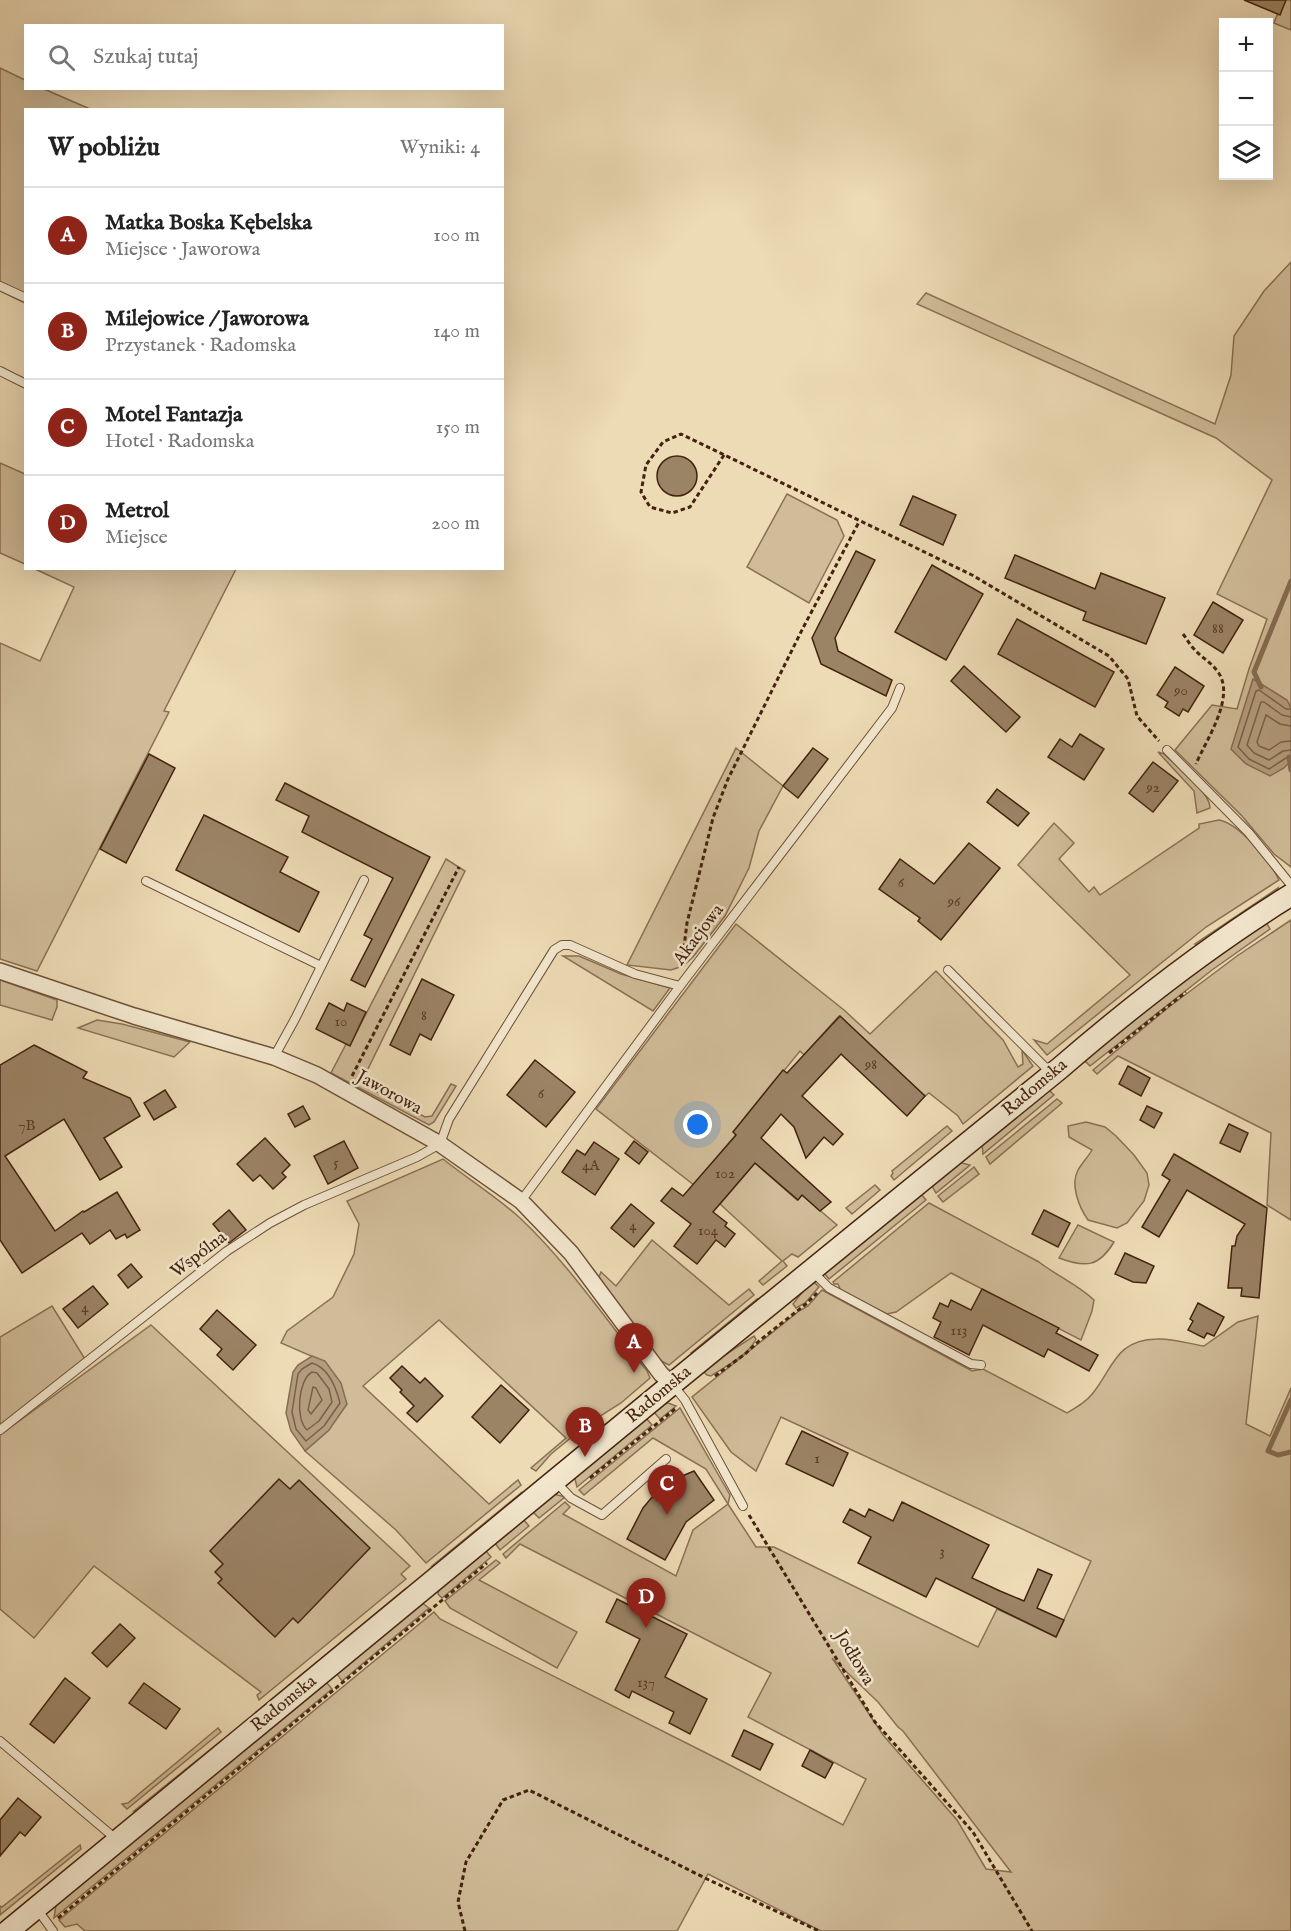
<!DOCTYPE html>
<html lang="pl">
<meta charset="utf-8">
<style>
:root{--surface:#fff;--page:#f6f6f6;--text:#222;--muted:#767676;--line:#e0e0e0;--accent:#8f2418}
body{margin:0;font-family:"IM FELL English",serif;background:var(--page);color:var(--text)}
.controls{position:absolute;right:18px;top:18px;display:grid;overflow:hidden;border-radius:0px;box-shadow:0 6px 24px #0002}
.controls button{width:54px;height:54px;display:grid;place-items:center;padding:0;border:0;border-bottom:2px solid var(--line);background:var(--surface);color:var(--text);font:30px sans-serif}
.you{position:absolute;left:698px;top:1125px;width:21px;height:21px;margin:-15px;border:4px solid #fff;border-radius:50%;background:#1a73e8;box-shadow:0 0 0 9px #1a73e833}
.badge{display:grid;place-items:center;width:39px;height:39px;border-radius:50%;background:var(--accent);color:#fff;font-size:20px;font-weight:700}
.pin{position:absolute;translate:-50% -50px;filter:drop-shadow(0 2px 3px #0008)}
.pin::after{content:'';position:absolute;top:32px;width:21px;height:18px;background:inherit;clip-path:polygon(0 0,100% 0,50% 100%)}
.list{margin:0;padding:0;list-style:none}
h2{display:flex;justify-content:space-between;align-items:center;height:78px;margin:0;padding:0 24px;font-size:26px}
h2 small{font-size:20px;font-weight:400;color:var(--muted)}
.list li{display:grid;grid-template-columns:39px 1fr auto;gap:18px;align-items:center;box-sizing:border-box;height:96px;padding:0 24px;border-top:2px solid var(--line)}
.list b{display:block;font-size:22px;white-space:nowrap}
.list p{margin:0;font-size:20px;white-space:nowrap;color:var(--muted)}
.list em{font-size:20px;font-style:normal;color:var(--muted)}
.icon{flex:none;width:33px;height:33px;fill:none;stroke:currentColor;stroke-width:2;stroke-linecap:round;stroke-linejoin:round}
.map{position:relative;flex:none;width:1291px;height:1931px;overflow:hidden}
.search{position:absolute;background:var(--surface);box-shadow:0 6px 24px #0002;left:24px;top:24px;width:480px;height:66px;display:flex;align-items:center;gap:15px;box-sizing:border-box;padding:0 21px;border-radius:0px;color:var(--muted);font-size:22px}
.panel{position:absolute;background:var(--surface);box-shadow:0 6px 24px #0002;left:24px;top:108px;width:480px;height:462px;border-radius:0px}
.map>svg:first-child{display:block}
.green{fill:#d0bc99;stroke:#8a7054;stroke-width:1.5;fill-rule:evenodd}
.water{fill:#b39c7d;stroke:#866c51;stroke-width:1.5}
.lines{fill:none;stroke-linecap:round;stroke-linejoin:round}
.shore{stroke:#7b6046;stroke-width:1.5}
.stream{stroke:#866c51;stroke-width:5}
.building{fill:#9b8365;stroke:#43230f;stroke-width:1.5}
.service-casing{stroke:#6e5138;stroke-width:10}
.minor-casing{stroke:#6e5138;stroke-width:18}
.secondary-casing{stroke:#43230f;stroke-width:24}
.path{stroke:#43230f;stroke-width:3;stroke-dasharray:4.5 3;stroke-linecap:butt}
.service{stroke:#f3e8cf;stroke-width:8}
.minor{stroke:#f3e8cf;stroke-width:15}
.secondary{stroke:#f3e8cf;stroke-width:21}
.labels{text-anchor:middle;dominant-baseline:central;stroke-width:5;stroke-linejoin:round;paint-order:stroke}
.number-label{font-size:15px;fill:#593b24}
.street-label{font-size:18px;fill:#43230f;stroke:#f3e8cf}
</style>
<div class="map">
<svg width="1291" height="1931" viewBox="0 0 1291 1931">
<rect width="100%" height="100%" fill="#eddbb5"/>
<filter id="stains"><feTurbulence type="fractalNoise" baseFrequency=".00333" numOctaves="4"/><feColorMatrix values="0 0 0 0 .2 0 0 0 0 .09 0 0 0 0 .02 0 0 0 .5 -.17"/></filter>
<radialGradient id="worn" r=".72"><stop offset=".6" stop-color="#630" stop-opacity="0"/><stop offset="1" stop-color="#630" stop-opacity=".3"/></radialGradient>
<g class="green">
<polygon points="1283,0 1291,0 1291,30 1274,23"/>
<polygon points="0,68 25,80 26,88 44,89 90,109 26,110 25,303 0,291"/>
<polygon points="1291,262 1291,867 1274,854 1242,816 1175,750 1212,705 1237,709 1249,669 1267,619 1217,594 1272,480 1216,438 917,304 926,293 1215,424 1231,375 1234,336 1264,291"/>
<polygon points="0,463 25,474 25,564 0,553"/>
<polygon points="787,494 837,520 844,536 809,603 747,567"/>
<polygon points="35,569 236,569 164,711 169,712 37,971 0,959 0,643 40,661 74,587"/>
<polygon points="736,748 783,786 759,831 749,868 725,916 693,957 683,966 671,970 627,965"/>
<path d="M1158 752 1164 754C1175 765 1211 793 1210 808L1197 813 1194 791Z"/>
<path d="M1219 820C1240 824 1270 861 1279 880L1206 927 1047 1055 1034 1040 1047 1044 1130 975 1018 865 1054 823 1074 843 1059 859 1089 892 1094 887 1100 895 1199 828V824Z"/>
<polygon points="446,859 465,871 365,1075 368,1087 425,1117 432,1116 451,1084 456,1086 434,1122 429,1125 331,1073 346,1044 350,1045"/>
<polygon points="1278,888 1276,893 1199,945 1195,944"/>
<polygon points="1291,920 1291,1220 1267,1205 1271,1133 1118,1056 1097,1074 1093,1070 1169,1007 1237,956"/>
<polygon points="1266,922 1270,929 1212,970 1090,1066 1083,1059 1183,980"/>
<polygon points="736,924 844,1010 870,1034 936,971 1003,1040 1018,1067 1023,1064 1022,1050 1033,1066 963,1124 958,1116 929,1093 925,1096 839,1016 804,1055 800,1051 734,1132 736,1135 694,1185 596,1109"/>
<polygon points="563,956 579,956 621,974 670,988 653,1011"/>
<polygon points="0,980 57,1000 57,1007 52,1020 0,1005"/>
<polygon points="97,1020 122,1024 190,1042 174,1057 78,1028"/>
<polygon points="1047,1088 1054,1095 983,1154 982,1144"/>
<polygon points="1057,1099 1062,1103 990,1164 986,1157"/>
<path d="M1086 1122 1105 1127 1116 1136 1134 1155 1147 1173 1149 1185 1144 1201 1127 1223 1117 1228 1088 1220C1079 1207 1070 1185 1078 1170 1082 1163 1088 1157 1092 1150L1069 1137 1068 1126Z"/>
<polygon points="947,1126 952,1131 894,1180 891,1176 893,1173 892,1171"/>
<path d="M443 1159C468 1179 497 1197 520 1218 566 1261 608 1322 647 1371L650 1378 621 1403 589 1423 551 1454 536 1471 531 1468 566 1438 439 1320 363 1386 489 1504 518 1480 521 1485 426 1563 396 1530 305 1451 329 1430 325 1362 281 1343 287 1331 333 1297 354 1254 359 1224 347 1201Z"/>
<polygon points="958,1162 970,1165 936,1193 932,1186"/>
<polygon points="755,1163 797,1200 802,1195 837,1225 798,1257 792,1254 783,1261 787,1266 763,1285 759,1281 782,1261 720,1204"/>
<polygon points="974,1167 979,1174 943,1202 938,1196"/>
<polygon points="875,1185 880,1190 852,1214 846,1208"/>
<polygon points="921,1194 926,1200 829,1279 824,1273"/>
<path d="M929 1203 1039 1262C1057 1276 1077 1284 1094 1300L1092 1311 1081 1340 951 1273 896 1312 887 1314 841 1291 838 1284H834L833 1282Z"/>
<path d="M1078 1225 1114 1242C1099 1267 1086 1268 1059 1258Z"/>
<polygon points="652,1240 729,1305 749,1289 754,1295 669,1365 656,1358 599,1277 601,1272 616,1286"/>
<polygon points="811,1281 813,1281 819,1287 805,1303 796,1308 793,1304"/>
<path d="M822 1290 972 1371 983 1369 1067 1413C1077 1407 1086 1402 1093 1393 1114 1366 1116 1340 1157 1339 1172 1338 1189 1344 1204 1346L1238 1322 1258 1316 1246 1424 1270 1436 1291 1388V1931H821L708 1874 677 1931H85L77 1924 65 1927 59 1920 434 1612 440 1619 724 1762 843 1825 866 1779 748 1717 771 1673 520 1544 506 1558 503 1554 565 1502 570 1507 563 1514 676 1576 693 1530 728 1504 706 1469 653 1438 584 1495 579 1490 680 1408 730 1495 728 1504 756 1547H774L978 1647 997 1609 1056 1637 1091 1561 781 1417 756 1471 731 1452 692 1397 799 1311 808 1306ZM832 1658 878 1702 898 1727 903 1731 1011 1872 986 1869 957 1820 883 1735Z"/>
<polygon points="757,1299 757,1303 692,1355 691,1353"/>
<polygon points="52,1306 85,1359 0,1426 0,1337"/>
<polygon points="151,1325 410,1566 401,1574 406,1579 259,1700 257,1695 261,1692 94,1566 34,1638 0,1609 0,1435"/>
<path d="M754 1336 756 1339C748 1356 726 1366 711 1376L707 1375 702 1370Z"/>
<polygon points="668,1403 676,1406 660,1419 653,1411 658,1406"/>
<polygon points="645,1417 652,1425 577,1487 575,1479 577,1474"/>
<polygon points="521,1493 520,1496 436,1566 432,1566"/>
<polygon points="554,1494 565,1497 539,1518 533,1512"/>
<polygon points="523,1519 529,1526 500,1550 495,1543"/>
<polygon points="486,1551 491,1557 442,1598 438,1594 439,1589"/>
<polygon points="496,1560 500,1563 479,1580 577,1632 557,1668 450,1608 445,1601"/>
<polygon points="405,1589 405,1592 268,1705 265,1705"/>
<polygon points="422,1603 429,1608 342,1681 337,1674"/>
<polygon points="326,1682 332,1689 54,1918 56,1905"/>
<polygon points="218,1728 221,1732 127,1809 122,1804 128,1803"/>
<polygon points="222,1740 220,1744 138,1811 134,1811"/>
<polygon points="80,1845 81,1849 0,1915 0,1906 2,1907"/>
</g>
<g class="water">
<polygon points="1253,679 1287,700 1291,708 1291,761 1284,768 1270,776 1246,764 1231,749"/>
<polygon points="312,1356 325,1361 341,1383 347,1404 329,1430 305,1451 291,1431 286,1413 293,1372 298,1365"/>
</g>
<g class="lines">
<g class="shore">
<polyline points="1291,709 1286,709 1259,690 1256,691 1238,747 1249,759 1269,769 1286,758 1291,758"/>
<polyline points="1291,717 1282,715 1264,702 1261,702 1247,745 1254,753 1269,760 1283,751 1291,750"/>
<polyline points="1291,726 1280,724 1266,715 1257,742 1259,746 1269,750 1281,742 1291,741"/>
<path d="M312 1363C329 1368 336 1387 340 1403L324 1426 306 1441 296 1429 292 1412 298 1374 302 1369Z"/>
<path d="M312 1372 317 1373 329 1389 332 1402 319 1421 307 1430C295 1419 298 1380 312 1372Z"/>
<polygon points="313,1387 316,1388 322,1400 311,1414 308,1410"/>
</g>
<g class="stream">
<polyline points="1261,687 1254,672 1291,581"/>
<polyline points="1289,757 1291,770"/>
<polyline points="1291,1400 1268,1451 1278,1455 1291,1452"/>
</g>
</g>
<g class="building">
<polygon points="1244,0 1286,0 1280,15"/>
<circle cx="677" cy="476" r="20"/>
<polygon points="913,496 956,515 943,545 900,525"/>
<polygon points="856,551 875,560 835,638 838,651 892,680 886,696 821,664 812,638"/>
<polygon points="1015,555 1095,589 1101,573 1165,598 1146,644 1083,620 1086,612 1005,578"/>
<polygon points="932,565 983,594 946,660 895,632"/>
<polygon points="1213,602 1243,620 1223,653 1194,635"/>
<polygon points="1017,619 1114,672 1095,707 998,654"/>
<polygon points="964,666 1020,717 1006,732 951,681"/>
<polygon points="1175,667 1204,686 1188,712 1183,709 1179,716 1165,707 1168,702 1157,695"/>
<polygon points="1080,734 1104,749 1084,780 1048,757 1060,739 1072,747"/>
<polygon points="813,748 828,759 798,798 783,786"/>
<polygon points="149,754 175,768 126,863 100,849"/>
<polygon points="1153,762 1178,781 1153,812 1129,793"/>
<polygon points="285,783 430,857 365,987 351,980 372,939 364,935 393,878 302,832 309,816 276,800"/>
<polygon points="997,789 1029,813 1018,826 987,802"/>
<polygon points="204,815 288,857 280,872 319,892 299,932 176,870"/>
<polygon points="969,843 1000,868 941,940 918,921 920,918 879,889 900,859 934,884"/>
<polygon points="422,979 454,995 431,1040 420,1034 410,1055 390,1045"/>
<polygon points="329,1003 344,1011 347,1003 366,1012 350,1046 316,1029"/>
<polygon points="840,1016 925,1096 907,1116 841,1054 802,1096 843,1134 833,1145 824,1137 806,1158 794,1127 781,1114 761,1138 831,1202 820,1211 802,1195 798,1200 755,1163 713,1212 727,1223 725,1226 735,1234 725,1247 716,1240 697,1264 674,1246 691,1224 661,1201 672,1188 683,1196 736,1135 733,1132 783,1070 787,1073"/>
<polygon points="34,1045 87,1072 83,1078 130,1098 140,1116 104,1138 122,1167 100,1180 64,1119 5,1156 55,1231 83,1211 84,1212 117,1192 140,1230 127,1238 125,1234 116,1239 110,1230 90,1244 82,1233 22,1273 0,1240 0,1065"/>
<polygon points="535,1060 575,1092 546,1127 507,1095"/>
<polygon points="1128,1066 1150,1078 1141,1096 1119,1084"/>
<polygon points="165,1090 176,1107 154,1120 144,1103"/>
<polygon points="303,1106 310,1119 295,1127 288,1114"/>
<polygon points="1147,1106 1162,1113 1154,1128 1140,1120"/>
<polygon points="1229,1124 1248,1133 1240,1152 1220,1143"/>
<polygon points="265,1138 290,1165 282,1173 286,1177 273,1189 260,1175 253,1181 237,1164"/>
<polygon points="344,1141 358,1168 328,1184 314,1156"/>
<polygon points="634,1141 648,1152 639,1164 625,1153"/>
<polygon points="594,1142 619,1159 595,1195 562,1172 577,1150 585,1155"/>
<polygon points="1174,1154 1267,1208 1259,1298 1241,1296 1242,1288 1228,1288 1232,1246 1235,1246 1237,1236 1245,1224 1187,1190 1159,1237 1142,1227 1170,1180 1162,1175"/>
<polygon points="631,1204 654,1223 634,1247 611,1228"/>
<polygon points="229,1210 246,1230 229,1243 213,1224"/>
<polygon points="1044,1210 1070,1223 1058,1247 1032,1234"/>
<polygon points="1125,1253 1154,1266 1146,1283 1133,1282 1115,1274"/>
<polygon points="131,1264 142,1277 128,1288 118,1275"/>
<polygon points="93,1286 108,1304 78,1328 63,1309"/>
<polygon points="982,1289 1059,1328 1056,1333 1098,1355 1089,1371 1048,1349 1044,1357 983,1325 969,1355 934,1337 941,1322 933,1318 940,1303 948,1307 951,1300 971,1310"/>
<polygon points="1198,1303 1224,1317 1214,1336 1207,1333 1204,1338 1188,1330 1193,1321 1190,1319"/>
<polygon points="217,1310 256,1345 233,1370 217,1355 222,1349 200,1329"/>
<polygon points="402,1366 420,1383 425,1378 443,1396 417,1422 407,1413 414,1406 400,1392 402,1390 390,1378"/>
<polygon points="501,1385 529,1410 500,1443 472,1417"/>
<polygon points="802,1431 848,1453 833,1486 786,1464"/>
<polygon points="694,1471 714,1500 686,1522 665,1560 627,1539 643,1508 663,1484"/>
<polygon points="279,1479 290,1489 299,1480 370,1548 298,1623 293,1618 275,1637 218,1583 222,1579 215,1572 223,1564 210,1551"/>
<polygon points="902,1502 989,1545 972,1578 1000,1591 1024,1601 1038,1569 1052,1575 1037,1608 1064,1620 1056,1637 936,1578 926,1597 858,1563 871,1537 843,1522 850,1509 865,1517 869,1509 893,1521"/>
<polygon points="617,1599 687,1634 665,1677 707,1699 690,1734 669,1723 674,1712 632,1691 629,1698 615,1690 640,1639 606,1622"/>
<polygon points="120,1624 135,1638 107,1667 92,1653"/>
<polygon points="65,1678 90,1698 54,1743 30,1724"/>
<polygon points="144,1683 180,1709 166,1729 129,1703"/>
<polygon points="744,1730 773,1744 760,1770 732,1756"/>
<polygon points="810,1750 833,1763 825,1778 802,1766"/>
<polygon points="18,1798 41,1817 25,1836 20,1832 0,1856 0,1820"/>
</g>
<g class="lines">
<g class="service-casing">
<g id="service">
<polyline points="0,286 26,298"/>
<polyline points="0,371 26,384"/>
<polyline points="1167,750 1249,833 1291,885"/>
<polyline points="146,881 321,966"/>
<polyline points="948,970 1051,1073"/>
<polyline points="274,1057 295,1019 364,880"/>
<polyline points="521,1201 680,986 892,708 900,688"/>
<polyline points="812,1271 829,1288 971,1364 981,1365"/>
<polyline points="673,1385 685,1400 743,1506"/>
<polyline points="0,1430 227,1251 270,1223 304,1205 417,1157 440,1144 449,1119 554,950 562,945 570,945 635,974 680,986"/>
<polyline points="556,1482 571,1498 602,1515 666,1459"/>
<polyline points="0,1741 116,1839"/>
<polyline points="37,1909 53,1931"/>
</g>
</g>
<g class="minor-casing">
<polyline id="minor" points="0,971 134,1016 274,1057 317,1075 440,1144 521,1201 571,1253 661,1374 672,1384"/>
</g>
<g class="secondary-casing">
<path id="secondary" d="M8 1931 672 1384 1060 1068C1133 1005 1208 946 1291 895"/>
</g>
<g class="path">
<polyline points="724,455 690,507 672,513 650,507 641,492 646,465 663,442 681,434 972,575 1109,656 1128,679 1137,716 1159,741"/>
<path d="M1183 634C1187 639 1190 645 1194 649 1202 658 1211 662 1218 672 1236 697 1206 740 1196 764"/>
<polyline points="682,963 687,923 713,818 728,779 803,628 859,522"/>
<polyline points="1109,1053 1186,992"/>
<polyline points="352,1076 459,867"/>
<polyline points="715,1376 745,1354 759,1341 806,1304 817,1293"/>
<polyline points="590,1478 675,1409"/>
<polyline points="749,1515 875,1722 973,1832 1032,1931"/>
<polyline points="58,1918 487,1563"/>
<polyline points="465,1931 458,1902 466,1862 503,1800 529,1790 709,1880 819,1931"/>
</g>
<use href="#service" class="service"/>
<use href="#minor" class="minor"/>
<use href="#secondary" class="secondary"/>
</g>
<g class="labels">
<g class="number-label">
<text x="1218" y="628">88</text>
<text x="1181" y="690">90</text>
<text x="1153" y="787">92</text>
<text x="901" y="882">6</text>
<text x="954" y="901">96</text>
<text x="424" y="1015">8</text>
<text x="341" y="1021">10</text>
<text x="871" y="1064">98</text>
<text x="541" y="1093">6</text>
<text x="27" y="1125">7B</text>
<text x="336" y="1162">5</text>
<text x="591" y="1165">4A</text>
<text x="725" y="1173">102</text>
<text x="633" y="1225">4</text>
<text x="708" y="1230">104</text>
<text x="85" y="1307">4</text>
<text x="959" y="1330">113</text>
<text x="817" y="1458">1</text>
<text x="942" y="1551">3</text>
<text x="646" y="1682">137</text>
</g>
<g class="street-label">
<text transform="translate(699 935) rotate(-53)">Akacjowa</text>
<text transform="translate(1035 1088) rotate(-40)">Radomska</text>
<text transform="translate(389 1093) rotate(29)">Jaworowa</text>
<text transform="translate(199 1255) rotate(-37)">Wspólna</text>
<text transform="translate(659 1395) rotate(-40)">Radomska</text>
<text transform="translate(854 1658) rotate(59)">Jodłowa</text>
<text transform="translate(284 1704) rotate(-39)">Radomska</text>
</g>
</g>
<rect width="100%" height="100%" filter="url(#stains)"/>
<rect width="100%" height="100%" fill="url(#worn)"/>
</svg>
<div class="controls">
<button>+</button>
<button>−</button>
<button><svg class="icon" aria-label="layers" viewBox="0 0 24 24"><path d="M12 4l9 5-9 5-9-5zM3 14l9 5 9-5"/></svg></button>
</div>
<div class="you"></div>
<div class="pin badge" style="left:634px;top:1373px">A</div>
<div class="pin badge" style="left:585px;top:1457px">B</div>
<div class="pin badge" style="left:667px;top:1515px">C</div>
<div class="pin badge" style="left:646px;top:1628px">D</div>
<div class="search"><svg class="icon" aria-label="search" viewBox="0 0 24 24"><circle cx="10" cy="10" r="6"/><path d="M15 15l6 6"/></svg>Szukaj tutaj</div>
<section class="panel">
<h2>W pobliżu<small>Wyniki: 4</small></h2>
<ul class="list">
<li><span class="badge">A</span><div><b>Matka Boska Kębelska</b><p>Miejsce · Jaworowa</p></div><em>100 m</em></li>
<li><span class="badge">B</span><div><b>Milejowice / Jaworowa</b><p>Przystanek · Radomska</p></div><em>140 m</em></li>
<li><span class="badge">C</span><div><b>Motel Fantazja</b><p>Hotel · Radomska</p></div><em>150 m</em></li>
<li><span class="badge">D</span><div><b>Metrol</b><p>Miejsce</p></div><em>200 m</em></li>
</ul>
</section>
</div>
